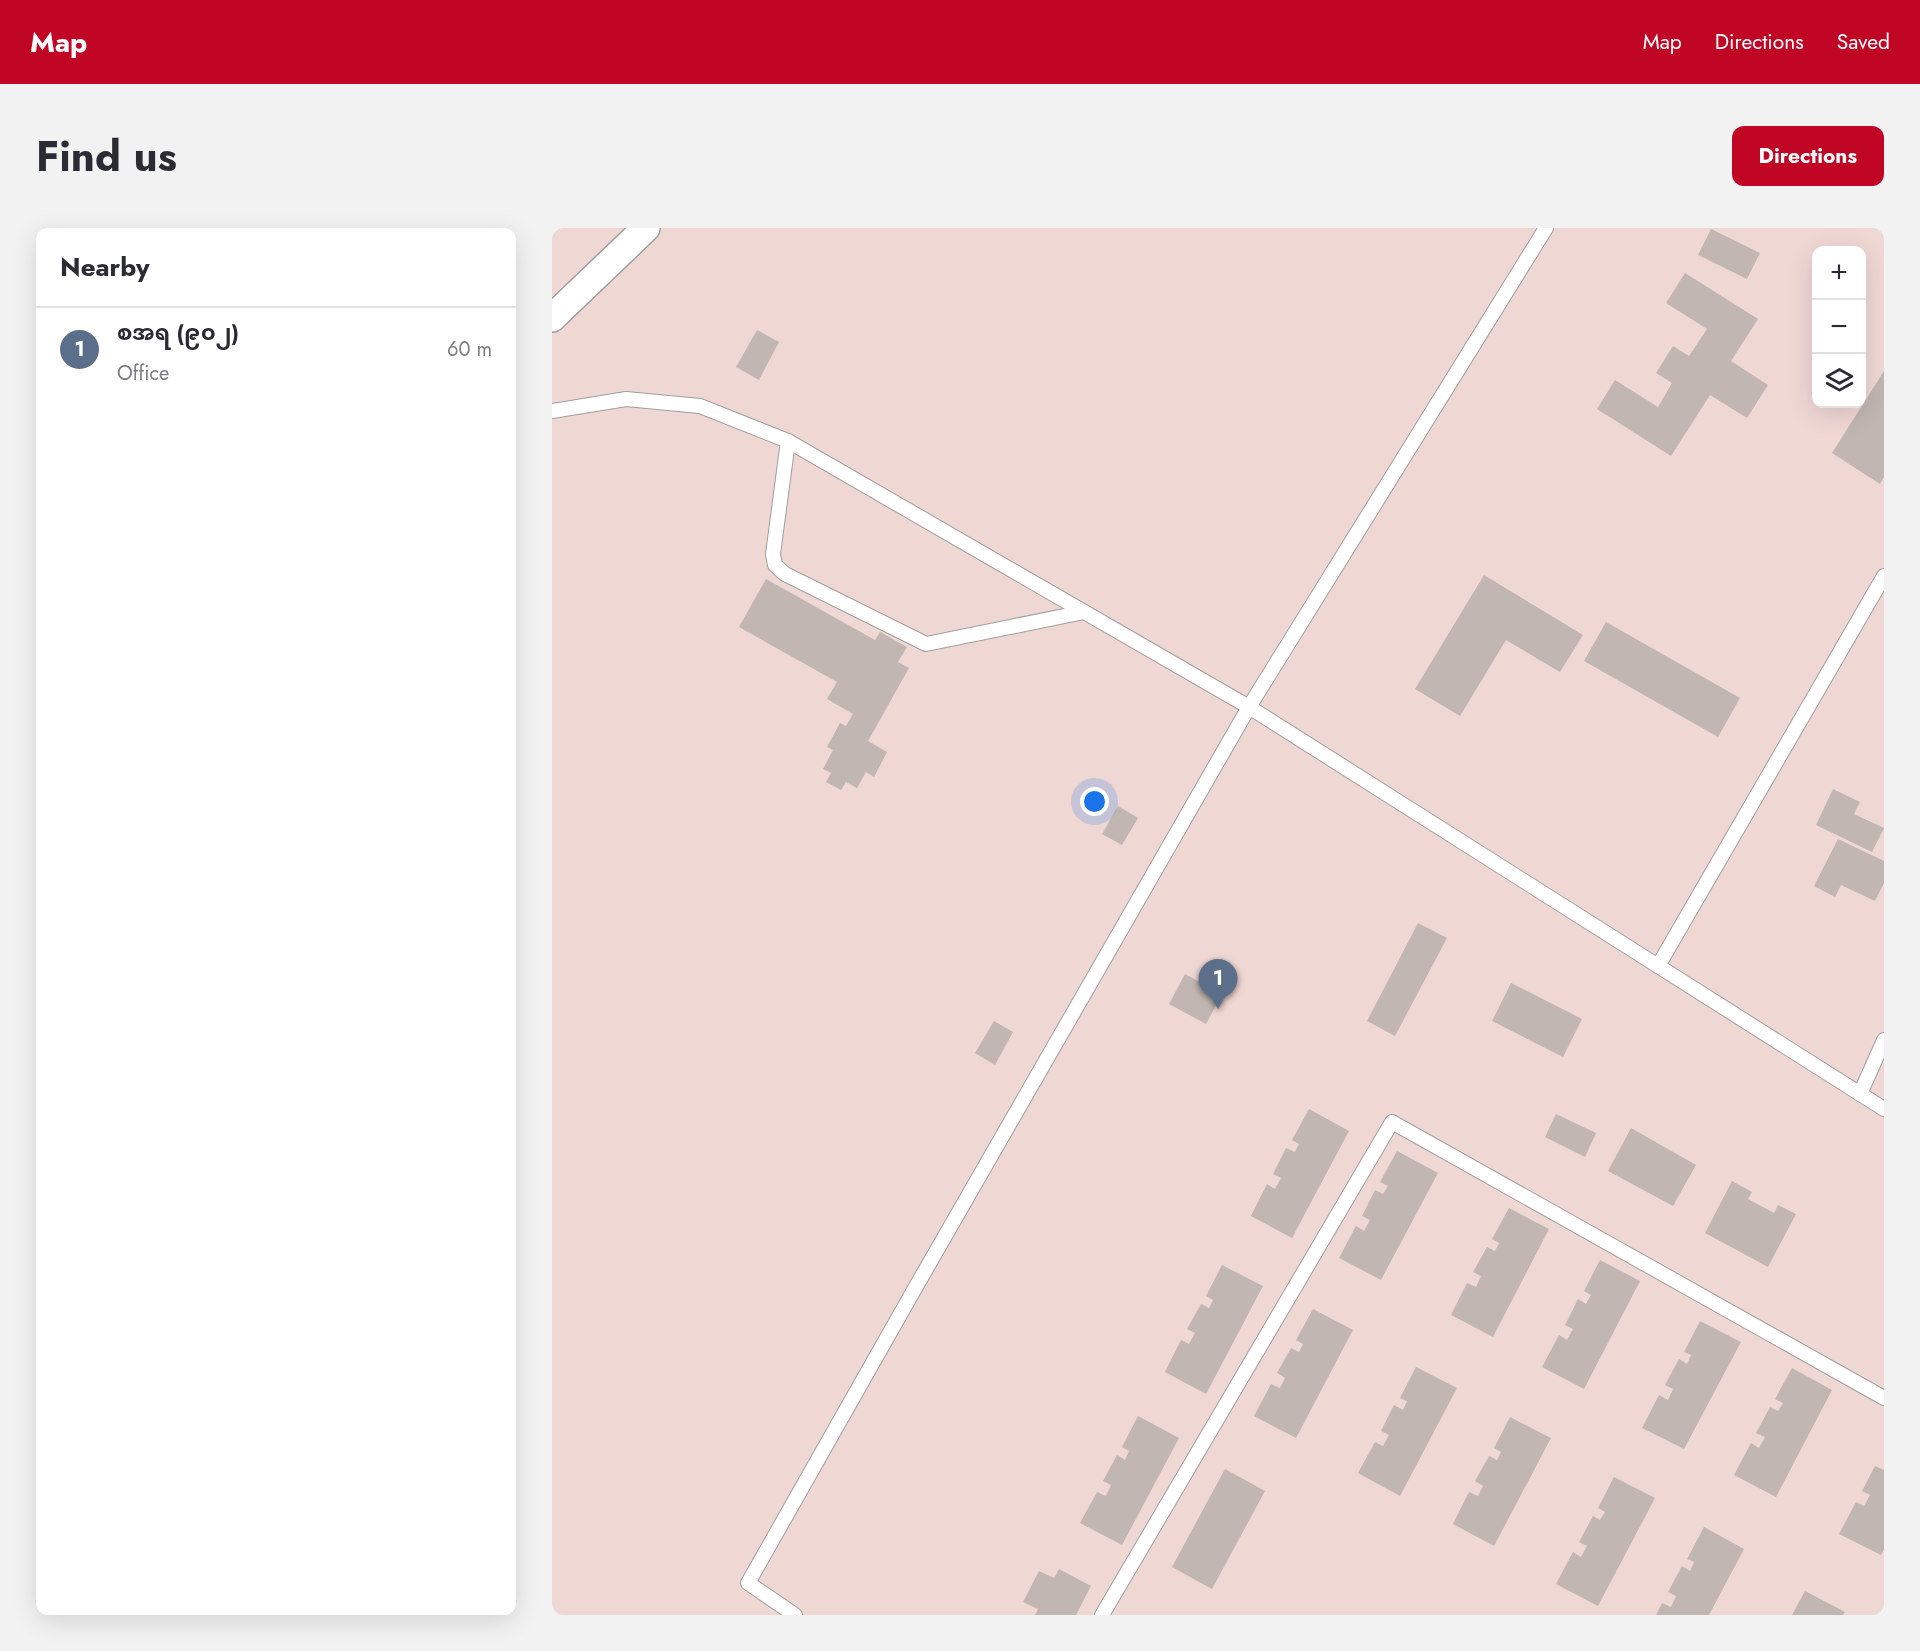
<!DOCTYPE html>
<meta charset="utf-8">
<style>
:root{--surface:#fff;--page:#f2f2f3;--text:#2b2b33;--muted:#7c7c81;--line:#e1e1e2;--accent:#c10625}
body{margin:0;font-family:Jost,"Noto Sans Myanmar",sans-serif;background:var(--page);color:var(--text)}
.controls{position:absolute;right:18px;top:18px;display:grid;overflow:hidden;border-radius:12px;box-shadow:0 6px 24px #0002}
.controls button{width:54px;height:54px;display:grid;place-items:center;padding:0;border:0;border-bottom:2px solid var(--line);background:var(--surface);color:var(--text);font:30px sans-serif}
.you{position:absolute;left:543px;top:574px;width:21px;height:21px;margin:-15px;border:4px solid #fff;border-radius:50%;background:#1a73e8;box-shadow:0 0 0 9px #1a73e833}
.badge{display:grid;place-items:center;width:39px;height:39px;border-radius:50%;background:var(--accent);color:#fff;font-size:20px;font-weight:700}
.pin{position:absolute;translate:-50% -50px;filter:drop-shadow(0 2px 3px #0008)}
.pin::after{content:'';position:absolute;top:32px;width:21px;height:18px;background:inherit;clip-path:polygon(0 0,100% 0,50% 100%)}
.list{margin:0;padding:0;list-style:none}
h2{display:flex;justify-content:space-between;align-items:center;height:78px;margin:0;padding:0 24px;font-size:26px}
h2 small{font-size:20px;font-weight:400;color:var(--muted)}
.list li{display:grid;grid-template-columns:39px 1fr auto;gap:18px;align-items:center;box-sizing:border-box;height:84px;padding:0 24px;border-top:2px solid var(--line)}
.list b{display:block;font-size:22px;white-space:nowrap}
.list p{margin:0;font-size:20px;white-space:nowrap;color:var(--muted)}
.list em{font-size:20px;font-style:normal;color:var(--muted)}
.icon{flex:none;width:33px;height:33px;fill:none;stroke:currentColor;stroke-width:2;stroke-linecap:round;stroke-linejoin:round}
.map{position:relative;flex:none;width:1332px;height:1387px;overflow:hidden;border-radius:12px}
header{display:flex;align-items:center;gap:36px;box-sizing:border-box;height:84px;padding:0 30px;background:var(--accent);color:#fff}
header strong{font-size:28px}
nav{display:flex;gap:33px;margin-inline-start:auto;font-size:21px}
.intro{display:flex;align-items:center;justify-content:space-between;box-sizing:border-box;height:144px;padding:0 36px}
h1{margin:0;font-size:42px}
.button{padding:15px 27px;border-radius:12px;background:var(--accent);color:#fff;font-size:21px;font-weight:700}
main{display:flex;gap:36px;padding:0 36px}
aside{flex:1;background:var(--surface);border-radius:12px;box-shadow:0 6px 24px #0002}
.map>svg:first-child{display:block}
.military{fill:#efd7d4;fill-rule:evenodd}
.building{fill:#c1b6b1}
.lines{fill:none;stroke-linecap:round;stroke-linejoin:round}
.service-casing{stroke:#9f9f9f;stroke-width:16}
.minor-casing{stroke:#9f9f9f;stroke-width:30}
.service{stroke:#fff;stroke-width:14}
.minor{stroke:#fff;stroke-width:27}
</style>
<header>
<strong>Map</strong>
<nav><a>Map</a><a>Directions</a><a>Saved</a></nav>
</header>
<div class="intro"><h1>Find us</h1><a class="button">Directions</a></div>
<main>
<aside>
<h2>Nearby<small></small></h2>
<ul class="list">
<li><span class="badge" style="background:#5c6f8a">1</span><div><b>စအရ (၉၀၂)</b><p>Office</p></div><em>60 m</em></li>
</ul>
</aside>
<div class="map">
<svg width="1332" height="1387" viewBox="0 0 1332 1387">
<rect width="100%" height="100%" fill="#ede7e1"/>
<path class="military" d="M0 0H1332V1387H0ZM1264 22H1310V176H1264Z"/>
<g class="building">
<polygon points="1159,1 1208,25 1195,51 1146,27"/>
<polygon points="1133,45 1206,91 1179,133 1216,157 1195,190 1158,167 1119,228 1045,181 1063,152 1106,179 1120,155 1104,145 1121,118 1137,128 1155,101 1114,75"/>
<polygon points="205,102 227,114 207,152 184,139"/>
<polygon points="1332,143 1332,249 1328,256 1280,225"/>
<polygon points="932,347 1031,407 1008,444 954,412 908,488 863,461"/>
<polygon points="214,351 323,412 328,404 355,419 346,434 357,440 316,513 335,524 322,549 314,544 305,560 294,554 289,562 274,554 279,545 271,541 281,522 275,519 288,495 294,498 301,486 275,471 285,454 187,399"/>
<polygon points="1054,394 1188,470 1166,509 1032,433"/>
<polygon points="1281,561 1308,574 1302,586 1332,600 1320,624 1264,597"/>
<polygon points="566,578 586,590 570,617 550,606"/>
<polygon points="1286,611 1332,633 1332,655 1323,673 1289,657 1283,669 1262,658"/>
<polygon points="866,695 895,710 843,808 815,793"/>
<polygon points="633,746 670,766 654,796 617,776"/>
<polygon points="959,755 1030,791 1011,829 940,793"/>
<polygon points="442,793 461,804 443,837 423,825"/>
<polygon points="757,881 797,903 740,1010 699,988 715,956 723,961 729,950 721,946 734,920 743,924 747,916 740,912"/>
<polygon points="1004,886 1044,905 1033,929 993,909"/>
<polygon points="1079,900 1144,937 1121,978 1056,943"/>
<polygon points="845,923 886,945 829,1052 787,1030 804,998 812,1003 818,992 810,988 823,962 831,966 836,958 828,954"/>
<polygon points="1180,953 1200,964 1196,971 1222,985 1226,977 1244,986 1216,1039 1153,1005"/>
<polygon points="957,980 997,1001 941,1109 899,1087 915,1055 924,1059 929,1048 921,1044 935,1019 943,1023 947,1015 940,1011"/>
<polygon points="1048,1032 1088,1053 1032,1161 990,1139 1007,1107 1015,1112 1021,1101 1013,1097 1026,1071 1034,1076 1039,1067 1032,1063"/>
<polygon points="670,1037 711,1058 654,1166 613,1144 629,1112 637,1116 643,1105 635,1101 649,1076 657,1080 661,1072 654,1068"/>
<polygon points="761,1081 801,1102 744,1210 702,1188 719,1156 728,1160 733,1150 725,1145 739,1120 747,1124 751,1116 744,1112"/>
<polygon points="1148,1093 1189,1114 1132,1221 1090,1200 1107,1167 1116,1172 1121,1161 1113,1157 1127,1131 1135,1136 1139,1127 1132,1124"/>
<polygon points="864,1139 905,1160 848,1268 806,1245 823,1214 831,1218 837,1207 829,1203 842,1177 851,1182 855,1173 848,1170"/>
<polygon points="1240,1140 1280,1162 1224,1269 1182,1247 1199,1215 1207,1220 1213,1209 1204,1205 1218,1179 1226,1183 1231,1175 1223,1171"/>
<polygon points="586,1188 627,1210 570,1317 528,1295 545,1264 554,1268 559,1257 551,1253 565,1227 573,1232 577,1223 570,1219"/>
<polygon points="958,1189 999,1210 942,1318 901,1296 917,1264 926,1268 931,1258 923,1253 937,1228 945,1232 949,1224 942,1220"/>
<polygon points="1323,1238 1332,1242 1332,1322 1329,1327 1287,1306 1304,1274 1312,1278 1318,1267 1310,1263"/>
<polygon points="673,1241 713,1263 660,1361 620,1339"/>
<polygon points="1062,1249 1103,1270 1046,1378 1004,1356 1021,1324 1029,1329 1035,1318 1027,1314 1041,1288 1048,1292 1053,1284 1046,1280"/>
<polygon points="1152,1299 1192,1321 1157,1387 1104,1387 1110,1375 1119,1379 1124,1368 1116,1364 1130,1338 1138,1343 1142,1334 1135,1331"/>
<polygon points="507,1341 539,1358 524,1387 483,1387 486,1381 471,1374 487,1343 502,1350"/>
<polygon points="1253,1363 1293,1384 1291,1387 1240,1387"/>
</g>
<g class="lines">
<g class="service-casing">
<g id="service">
<polyline points="0,183 74,171 148,178 236,213 697,479 1332,881"/>
<polyline points="236,213 221,326 223,337 233,346 374,416 532,384"/>
<polyline points="1106,738 1332,348"/>
<polyline points="1308,866 1332,812"/>
<polyline points="243,1387 196,1355 362,1062 697,479 994,0"/>
<polyline points="550,1387 840,894 1332,1170"/>
</g>
</g>
<g class="minor-casing">
<polyline id="minor" points="0,90 94,0"/>
</g>
<use href="#service" class="service"/>
<use href="#minor" class="minor"/>
</g>
</svg>
<div class="controls">
<button>+</button>
<button>−</button>
<button><svg class="icon" aria-label="layers" viewBox="0 0 24 24"><path d="M12 4l9 5-9 5-9-5zM3 14l9 5 9-5"/></svg></button>
</div>
<div class="you"></div>
<div class="pin badge" style="left:666px;top:781px;background:#5c6f8a">1</div>
</div>
</main>
